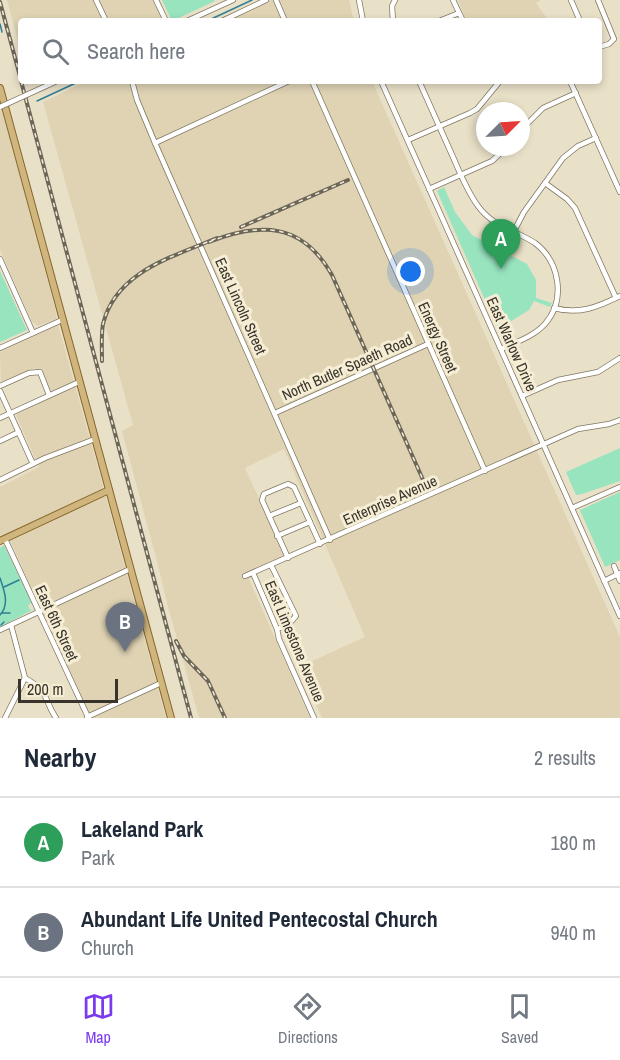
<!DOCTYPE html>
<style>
:root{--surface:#fff;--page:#f2f2f3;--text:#1f2937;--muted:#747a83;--line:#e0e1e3;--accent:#7c3aed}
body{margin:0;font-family:"Archivo Narrow",sans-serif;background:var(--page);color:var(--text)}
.compass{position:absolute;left:476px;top:102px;width:54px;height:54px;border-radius:50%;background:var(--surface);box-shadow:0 3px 9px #0003;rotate:66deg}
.scale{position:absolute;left:18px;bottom:15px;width:100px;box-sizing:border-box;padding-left:6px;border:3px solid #38342b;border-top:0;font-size:16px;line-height:21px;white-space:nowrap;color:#38342b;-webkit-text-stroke:4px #f6edd5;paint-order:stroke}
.you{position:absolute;left:411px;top:272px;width:21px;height:21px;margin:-15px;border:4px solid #fff;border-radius:50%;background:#1a73e8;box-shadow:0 0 0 9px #1a73e833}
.badge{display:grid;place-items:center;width:39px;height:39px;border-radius:50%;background:var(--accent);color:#fff;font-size:20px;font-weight:700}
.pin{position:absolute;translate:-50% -50px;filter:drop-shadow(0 2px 3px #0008)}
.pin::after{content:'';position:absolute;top:32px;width:21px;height:18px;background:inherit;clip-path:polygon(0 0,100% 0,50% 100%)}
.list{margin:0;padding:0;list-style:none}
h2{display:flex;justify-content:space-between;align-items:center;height:78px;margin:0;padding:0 24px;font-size:26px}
h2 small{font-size:20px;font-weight:400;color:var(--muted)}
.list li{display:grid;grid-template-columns:39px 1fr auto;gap:18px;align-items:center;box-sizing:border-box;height:90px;padding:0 24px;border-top:2px solid var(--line)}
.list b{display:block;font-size:22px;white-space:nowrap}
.list p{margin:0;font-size:20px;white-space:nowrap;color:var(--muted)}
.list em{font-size:20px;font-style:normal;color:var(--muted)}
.icon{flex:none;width:33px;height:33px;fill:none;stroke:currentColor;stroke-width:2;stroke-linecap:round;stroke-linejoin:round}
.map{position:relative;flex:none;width:620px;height:718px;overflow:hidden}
.search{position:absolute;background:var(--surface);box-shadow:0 3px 9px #0003;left:18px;right:18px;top:18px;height:66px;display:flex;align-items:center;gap:15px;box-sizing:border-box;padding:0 21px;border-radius:6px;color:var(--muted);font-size:22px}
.sheet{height:258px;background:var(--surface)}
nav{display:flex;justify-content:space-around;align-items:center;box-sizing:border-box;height:84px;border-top:2px solid var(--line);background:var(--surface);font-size:16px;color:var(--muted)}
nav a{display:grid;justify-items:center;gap:3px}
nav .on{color:var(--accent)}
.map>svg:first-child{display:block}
.built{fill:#dfd3b4}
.green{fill:#97e4bf}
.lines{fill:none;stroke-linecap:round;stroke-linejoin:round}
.stream{stroke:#307e95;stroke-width:1.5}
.minor-casing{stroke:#807862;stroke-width:6}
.major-casing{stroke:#866729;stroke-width:8}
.minor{stroke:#fff;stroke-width:4.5}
.major{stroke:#d0b57e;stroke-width:6}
.rail-casing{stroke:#6c6659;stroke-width:4}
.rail{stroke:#f6edd5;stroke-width:1.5;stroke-dasharray:4.5;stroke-linecap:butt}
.minor-bridge-casing{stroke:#807862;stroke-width:6;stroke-linecap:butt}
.minor-bridge{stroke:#fff;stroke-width:4.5}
.labels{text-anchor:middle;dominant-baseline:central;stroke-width:6;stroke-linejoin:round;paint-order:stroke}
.street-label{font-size:15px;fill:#38342b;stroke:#f6edd5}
</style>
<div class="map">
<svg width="620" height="718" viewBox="0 0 620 718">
<rect width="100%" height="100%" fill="#e9e0c8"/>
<g class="built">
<polygon points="7,0 153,0 163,21 21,21 21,52"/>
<polygon points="259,0 349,0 354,21 214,21"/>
<polygon points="458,0 541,0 536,3 549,21 467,21"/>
<polygon points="87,81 372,81 620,637 620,718 322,718 299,667 365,637 284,449 245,468 285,555 256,568 258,575 249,579 310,718 199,718 167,603 158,565 122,431 133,425 43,102"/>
<polygon points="0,109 2,109 57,316 56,319 38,326 32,322 0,250"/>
<polygon points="58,325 103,486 102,489 0,536 0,487 39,467 16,415 49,399 35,368 1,382 0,352"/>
<polygon points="103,497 106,497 166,718 90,718 10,540"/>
</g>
<g class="green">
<polygon points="162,0 214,0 215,1 172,21"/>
<polygon points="444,187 455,212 472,235 527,264 536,280 536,298 552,303 550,307 534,301 529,310 508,323 515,338 504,343 437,191"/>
<polygon points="0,271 27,330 0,342"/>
<polygon points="620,448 620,481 582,494 576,495 566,472"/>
<polygon points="620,492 620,560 605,567 580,510"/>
<polygon points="4,545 32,603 28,605 30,610 34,609 0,627 0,548"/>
</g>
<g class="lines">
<g class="stream">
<polyline points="207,21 252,0"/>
<polyline points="0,24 2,32"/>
<polyline points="37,101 80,81"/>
<polyline points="495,313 503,331 499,333"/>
<path d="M0 578C4 590 10 604 0 615"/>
<polyline points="4,587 19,580"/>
<polyline points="2,613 10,613"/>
<polyline points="1,625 4,622"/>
</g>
<g class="minor-casing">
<g id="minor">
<polyline points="96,0 106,21"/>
<polyline points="156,0 166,21"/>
<polyline points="276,0 285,21"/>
<polyline points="359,0 363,21"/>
<polyline points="453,0 463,21"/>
<polyline points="571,0 580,21"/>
<polyline points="598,0 614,39 609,44 599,47"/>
<polyline points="187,21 233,0"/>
<polyline points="222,21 266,0"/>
<polyline points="393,21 392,6 395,0"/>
<polyline points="439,21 459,13"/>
<polyline points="132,81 137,100 155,143 330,540"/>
<polyline points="312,81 485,471"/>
<polyline points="381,81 620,616"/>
<path d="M419 81C430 106 442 132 453 157 460 173 467 191 478 206 493 227 515 230 535 243 560 262 566 300 545 324 533 337 516 342 501 349"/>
<polyline points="570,81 620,192"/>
<polyline points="521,130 543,108 576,93"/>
<polyline points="408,140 470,113 477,109 500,81"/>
<polyline points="155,143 289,81"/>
<polyline points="545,183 567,199 575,208 616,298"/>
<polyline points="429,189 492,161 507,147"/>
<polyline points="513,233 524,212 563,158 578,146 596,138"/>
<polyline points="0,259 33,333"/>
<path d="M554 308C579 315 598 307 620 296"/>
<polyline points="0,348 62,320"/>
<polyline points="0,386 29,373 40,372 49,395"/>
<polyline points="0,391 33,464"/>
<polyline points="522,396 558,380 598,372 620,358"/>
<polyline points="275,413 428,344"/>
<polyline points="0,418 79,382"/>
<polyline points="0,441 19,432"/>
<polyline points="0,480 45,458 95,439"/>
<polyline points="572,508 620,487"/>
<polyline points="269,516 301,503"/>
<polyline points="277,536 310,522"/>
<polyline points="5,539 88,717"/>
<polyline points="288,558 262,500 264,494 288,484 294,487 320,544"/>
<polyline points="271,565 296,616 288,625 277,629"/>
<polyline points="614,566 620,581"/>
<polyline points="253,573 277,629 279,639 314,718"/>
<polyline points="245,576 578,429 609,424 620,420"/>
<polyline points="604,581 620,573"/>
<polyline points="0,630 130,569"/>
<path d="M25 678C51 693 42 697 56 718"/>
<polyline points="87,717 161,683"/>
<polyline points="5,718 25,678 11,625"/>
</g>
</g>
<g class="major-casing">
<g id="major">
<polyline points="0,88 171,718"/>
<polyline points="0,541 109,490"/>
</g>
</g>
<use href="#minor" class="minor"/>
<use href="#major" class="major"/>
<g class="rail-casing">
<g id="rail">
<polyline points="0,2 21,80"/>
<polyline points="21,81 191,718"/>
<polyline points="241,227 348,180"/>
<path d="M209 242C260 222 302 222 332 275L424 482"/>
<path d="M102 361C102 349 101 336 103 324 116 271 173 257 217 238"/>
<polyline points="176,641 184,656 208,681 225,718"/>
</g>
</g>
<use href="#rail" class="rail"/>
<g class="minor-bridge-casing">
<polyline id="minor-bridge" points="0,107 57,81"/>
</g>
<use href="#minor-bridge" class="minor-bridge"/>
</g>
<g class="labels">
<g class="street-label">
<text transform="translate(241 306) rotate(66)">East Lincoln Street</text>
<text transform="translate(438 337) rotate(66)">Energy Street</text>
<text transform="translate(512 344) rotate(66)">East Warlow Drive</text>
<text transform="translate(347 367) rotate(-24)">North Butler Spaeth Road</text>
<text transform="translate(390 500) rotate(-24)">Enterprise Avenue</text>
<text transform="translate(57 623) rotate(65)">East 6th Street</text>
<text transform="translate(295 641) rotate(67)">East Limestone Avenue</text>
</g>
</g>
</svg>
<svg class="compass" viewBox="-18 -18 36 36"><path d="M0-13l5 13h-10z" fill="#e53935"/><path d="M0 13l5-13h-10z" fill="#747a83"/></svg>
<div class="scale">200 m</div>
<div class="you"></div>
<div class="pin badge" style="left:501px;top:269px;background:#2e9e5b">A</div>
<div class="pin badge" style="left:125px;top:652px;background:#6b7280">B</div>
<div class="search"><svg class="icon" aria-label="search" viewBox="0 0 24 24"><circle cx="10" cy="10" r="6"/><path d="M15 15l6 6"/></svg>Search here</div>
</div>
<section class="sheet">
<h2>Nearby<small>2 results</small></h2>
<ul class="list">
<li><span class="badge" style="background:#2e9e5b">A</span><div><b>Lakeland Park</b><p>Park</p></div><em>180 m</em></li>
<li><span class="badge" style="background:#6b7280">B</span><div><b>Abundant Life United Pentecostal Church</b><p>Church</p></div><em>940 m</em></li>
</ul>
</section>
<nav>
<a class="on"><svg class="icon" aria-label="map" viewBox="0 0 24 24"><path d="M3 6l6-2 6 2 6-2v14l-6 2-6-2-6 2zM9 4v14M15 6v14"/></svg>Map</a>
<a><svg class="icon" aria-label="directions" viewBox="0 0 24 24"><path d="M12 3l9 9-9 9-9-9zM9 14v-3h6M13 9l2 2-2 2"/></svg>Directions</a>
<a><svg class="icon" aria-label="saved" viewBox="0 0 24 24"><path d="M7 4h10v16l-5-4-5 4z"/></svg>Saved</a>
</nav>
